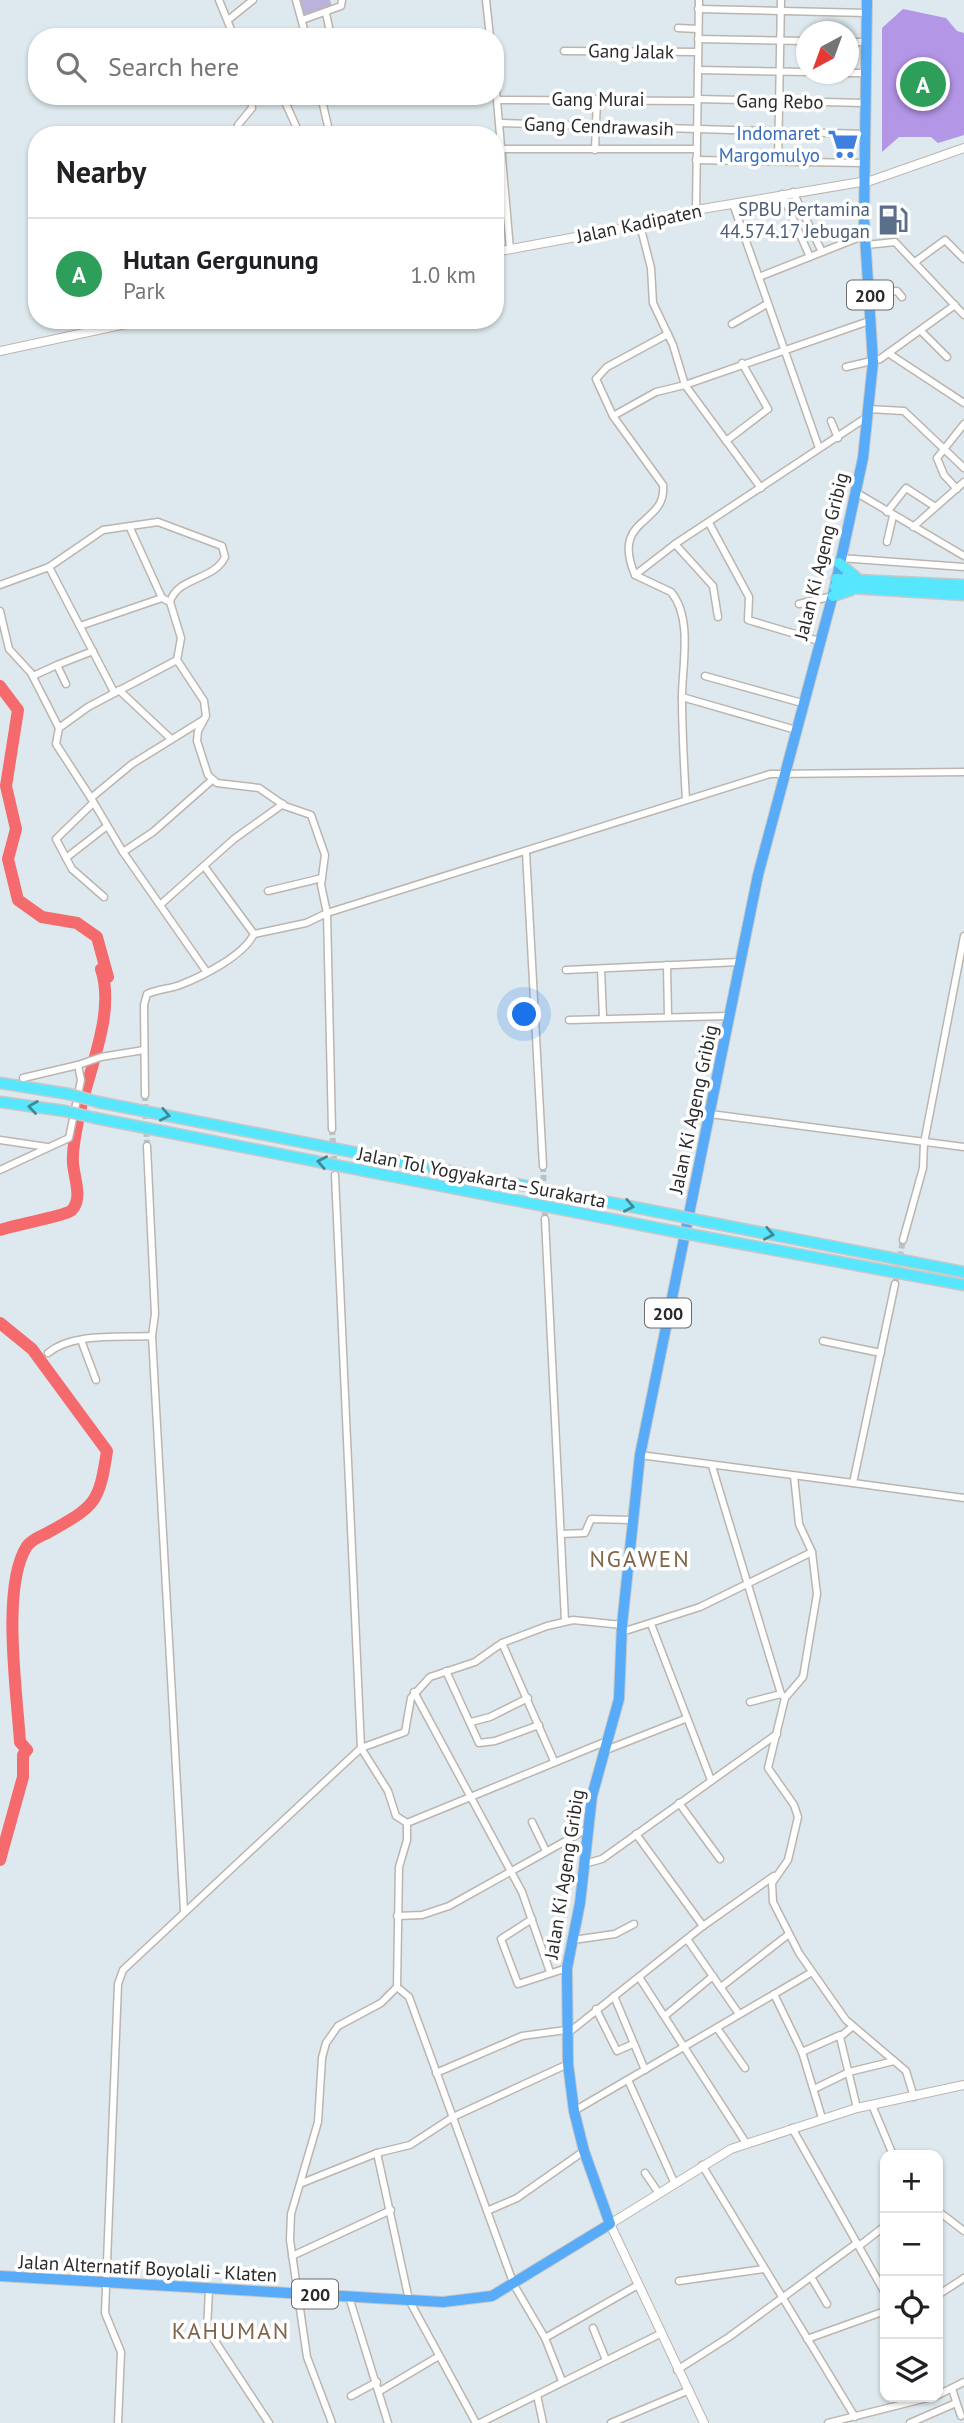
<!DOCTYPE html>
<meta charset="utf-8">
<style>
:root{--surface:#fff;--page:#f2f2f2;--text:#202124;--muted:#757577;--line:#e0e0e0;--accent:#845b2d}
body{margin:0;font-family:"PT Sans",sans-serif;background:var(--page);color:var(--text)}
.controls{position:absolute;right:21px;bottom:21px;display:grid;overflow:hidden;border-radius:14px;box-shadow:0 2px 5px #0004}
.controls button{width:63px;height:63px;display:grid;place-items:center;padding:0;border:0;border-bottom:2px solid var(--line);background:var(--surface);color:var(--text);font:35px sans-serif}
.compass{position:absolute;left:796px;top:21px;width:63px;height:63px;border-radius:50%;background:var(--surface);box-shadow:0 2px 5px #0004;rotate:221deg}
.you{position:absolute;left:525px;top:1015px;width:24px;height:24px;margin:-18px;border:5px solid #fff;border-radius:50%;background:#1a73e8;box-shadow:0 0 0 10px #1a73e833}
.badge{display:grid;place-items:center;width:46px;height:46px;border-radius:50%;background:var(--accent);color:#fff;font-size:23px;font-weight:700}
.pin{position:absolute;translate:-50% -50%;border:4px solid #fff;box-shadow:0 2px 7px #0006}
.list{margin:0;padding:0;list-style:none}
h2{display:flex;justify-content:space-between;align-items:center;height:91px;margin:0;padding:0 28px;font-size:30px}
h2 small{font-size:23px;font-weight:400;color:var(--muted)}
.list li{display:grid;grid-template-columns:46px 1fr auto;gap:21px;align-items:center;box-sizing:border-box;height:112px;padding:0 28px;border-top:2px solid var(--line)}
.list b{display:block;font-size:26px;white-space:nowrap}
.list p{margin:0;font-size:23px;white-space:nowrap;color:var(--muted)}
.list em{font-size:23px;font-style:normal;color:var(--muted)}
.icon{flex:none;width:38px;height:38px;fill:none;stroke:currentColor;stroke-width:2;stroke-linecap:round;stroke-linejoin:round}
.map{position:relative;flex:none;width:964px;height:2423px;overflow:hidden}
.search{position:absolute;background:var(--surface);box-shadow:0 2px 5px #0004;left:28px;top:28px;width:476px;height:77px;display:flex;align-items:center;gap:18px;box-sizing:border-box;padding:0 24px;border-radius:28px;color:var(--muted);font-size:26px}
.panel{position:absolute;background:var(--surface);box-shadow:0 2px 5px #0004;left:28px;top:126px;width:476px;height:203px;border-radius:28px}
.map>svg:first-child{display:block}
.green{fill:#b496e7}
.cemetery{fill:#bbb3d9}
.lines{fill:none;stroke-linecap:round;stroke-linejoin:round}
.river{stroke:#f56a6d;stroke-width:12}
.street-tunnel{stroke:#b9c3c7;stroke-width:6;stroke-dasharray:6 3;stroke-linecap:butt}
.street-casing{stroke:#bcb5ad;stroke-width:9}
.secondary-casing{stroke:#bcb5ad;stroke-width:10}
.primary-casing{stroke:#c8c8c8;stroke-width:12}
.highway-casing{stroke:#c8c8c8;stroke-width:13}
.street{stroke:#fff;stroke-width:6}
.secondary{stroke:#fff;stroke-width:8}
.primary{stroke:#57abf8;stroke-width:10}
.highway{stroke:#56e7ff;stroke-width:10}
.highway-bridge-casing{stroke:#c8c8c8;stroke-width:13;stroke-linecap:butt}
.highway-bridge{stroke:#56e7ff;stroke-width:10}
.oneway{stroke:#408995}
.labels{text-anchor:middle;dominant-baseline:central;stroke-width:7;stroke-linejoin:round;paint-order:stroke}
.shield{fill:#fff;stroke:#6b6b6b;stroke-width:2}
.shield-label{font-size:18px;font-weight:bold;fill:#2b2b2b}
.street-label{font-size:19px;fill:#2b2b2b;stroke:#fff}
.shop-label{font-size:19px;fill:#366cbe;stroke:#fff;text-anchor:end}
.service-label{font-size:19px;fill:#4e5e75;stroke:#fff;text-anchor:end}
.quarter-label{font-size:23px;letter-spacing:2px;fill:#7f6549;stroke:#fff}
</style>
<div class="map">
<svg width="964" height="2423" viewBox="0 0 964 2423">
<rect width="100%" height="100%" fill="#dde9ee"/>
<polygon class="green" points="903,9 946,18 957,31 964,33 964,135 938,143 931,137 899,137 882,152 882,28"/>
<polygon class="cemetery" points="299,0 330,0 332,7 304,17"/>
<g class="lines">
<g class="river">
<polyline points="0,686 18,710 6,786 16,829 8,859 18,900 42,917 77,923 97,937 108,977"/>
<path d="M0 1230C13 1225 66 1216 72 1210 83 1198 74 1178 73 1163 72 1151 75 1138 77 1126 84 1079 117 1016 101 969"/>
<path d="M0 1323 32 1349 107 1451C99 1504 95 1506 49 1532 42 1536 32 1539 27 1546 1 1586 17 1693 20 1742L27 1750 23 1755V1777L0 1860"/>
</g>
<g class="street-tunnel">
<polyline points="145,1095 147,1146"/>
<polyline points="332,1129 335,1175"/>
<polyline points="543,1166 545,1219"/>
<polyline points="895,1284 903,1240"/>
</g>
<g class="street-casing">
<g id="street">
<polyline points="219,0 234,37"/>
<polyline points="296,0 306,37"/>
<polyline points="486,0 490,37"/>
<polyline points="698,9 867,13"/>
<polyline points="326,13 331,37"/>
<polyline points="228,20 253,0"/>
<polyline points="302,20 341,6 342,0"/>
<polyline points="678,28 698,29"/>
<polyline points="698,39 806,41"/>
<polyline points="848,42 866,42"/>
<polyline points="564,51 698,52"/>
<polyline points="698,70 806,72"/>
<polyline points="848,73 865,73"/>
<polyline points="495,78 510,249"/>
<polyline points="298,96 286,104 300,135"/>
<polyline points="321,96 330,135"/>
<polyline points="697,99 864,103"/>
<polyline points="498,100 697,101"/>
<polyline points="501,123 864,134"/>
<polyline points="238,135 238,125 252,108 251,96"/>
<polyline points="504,149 696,149"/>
<polyline points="595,150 597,99"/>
<polyline points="696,160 864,163"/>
<polyline points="778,161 781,0"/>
<polyline points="793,192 822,252"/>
<polyline points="782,194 810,257"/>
<polyline points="733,204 819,448"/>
<polyline points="696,210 699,0"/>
<polyline points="640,225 651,268 653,303 673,345 685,385 761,488"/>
<polyline points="866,245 895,242 964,315"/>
<polyline points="915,262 945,240 964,259"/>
<polyline points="759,277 865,235"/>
<polyline points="870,293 897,291 902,297"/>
<polyline points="732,324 767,304"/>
<polyline points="921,331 947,357"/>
<path d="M668 334 607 367 596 379 613 416 663 485C667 526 610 516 635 575L671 592C693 618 682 666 682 697 682 732 684 766 686 800"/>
<polyline points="888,353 964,403"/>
<polyline points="846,367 880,359 955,305"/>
<polyline points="868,409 904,411 964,468"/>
<polyline points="613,416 656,392 685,385 872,320"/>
<polyline points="831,421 838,438"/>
<polyline points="726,441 768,409 742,363"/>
<polyline points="957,489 944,475 937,458 964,424"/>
<polyline points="857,493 964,556"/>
<polyline points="887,512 906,488 934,506"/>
<polyline points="709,523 749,597 748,620 819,641"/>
<polyline points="913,527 964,482"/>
<polyline points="130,528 162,598"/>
<polyline points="887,542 893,516"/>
<polyline points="675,544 713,586 718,617"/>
<polyline points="840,558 964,567"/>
<polyline points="49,567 114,692"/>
<polyline points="635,575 675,544 867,417"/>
<path d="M0 585 49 567 103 530 158 522 222 546 225 557C214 581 178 576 170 602L181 638 177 660 204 701 206 716 198 731 197 741 208 775 217 783 259 788 285 806 311 815 325 855 321 885 327 913 770 774 964 772"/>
<polyline points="799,604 833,596"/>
<polyline points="0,611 9,649 31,673 59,728"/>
<polyline points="80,626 162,598 170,602"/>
<polyline points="57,665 93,651"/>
<polyline points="33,676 57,665 66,684"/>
<polyline points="705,676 802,703"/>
<polyline points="119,690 170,738"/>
<polyline points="682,697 796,730"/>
<polyline points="203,720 132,764 91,798 123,852 206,971"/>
<polyline points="91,798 56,744 59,728 88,707 177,660"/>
<polyline points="93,803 56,839 72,869 104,897"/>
<polyline points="123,852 153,832 212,780"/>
<polyline points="526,852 543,1166"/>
<polyline points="66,858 107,826"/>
<polyline points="204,866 254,934"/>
<polyline points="268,891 322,878"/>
<polyline points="160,905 234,839 283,804"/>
<polyline points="667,965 668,1016"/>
<polyline points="601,969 603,1018"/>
<polyline points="566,970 739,962"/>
<polyline points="569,1020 730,1016"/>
<polyline points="23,1078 78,1065"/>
<path d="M145 1095 144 1005 147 994C158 989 169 989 180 985 203 976 243 956 254 934L306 923 327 913 332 1129"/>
<polyline points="710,1114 964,1147"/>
<polyline points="0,1140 47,1147"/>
<polyline points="147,1146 155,1314 152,1336 184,1911"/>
<polyline points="0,1170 69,1138 81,1080 78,1065 101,1057 144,1050"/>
<polyline points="545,1219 565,1621"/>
<polyline points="903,1240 923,1168 924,1143 964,936"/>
<polyline points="81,1340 96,1380"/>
<polyline points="823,1341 881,1353"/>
<path d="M48 1353C73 1332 121 1338 152 1336"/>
<polyline points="640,1455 853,1483 895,1284"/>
<polyline points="712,1466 781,1694 785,1698"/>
<polyline points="794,1476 799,1524 812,1552 817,1594 803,1677 785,1698 768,1768 794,1805 798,1817 788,1860 772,1883 773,1902 799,1953 846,2020 906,2071 914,2097"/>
<polyline points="853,1483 964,1498"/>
<polyline points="561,1534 585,1533 591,1519 632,1520"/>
<polyline points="651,1624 711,1780"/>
<polyline points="622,1632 700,1607 812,1552"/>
<polyline points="502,1643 554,1761"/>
<polyline points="446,1671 479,1743 495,1741 539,1725"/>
<polyline points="414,1692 522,1892 550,1972"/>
<polyline points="750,1702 781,1694"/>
<polyline points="471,1722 490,1717 528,1698"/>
<polyline points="606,1750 685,1719"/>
<polyline points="679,1803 720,1859"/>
<polyline points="532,1822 546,1851"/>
<polyline points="407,1823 607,1741"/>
<polyline points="636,1834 703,1926"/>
<polyline points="584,1864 602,1859 777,1734"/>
<polyline points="397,1916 422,1915 449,1906 587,1829"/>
<polyline points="532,1919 501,1939 518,1984 567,1968"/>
<polyline points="687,1939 739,2014"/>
<polyline points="573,1940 615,1934 634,1924"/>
<polyline points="639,1977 746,2143"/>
<polyline points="397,1987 409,1997 514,2285 545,2338 562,2381"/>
<polyline points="721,1987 789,1934"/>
<polyline points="774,1994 802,2052 822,2118"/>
<polyline points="614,1996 645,2070"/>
<polyline points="596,2009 617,2051 633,2044"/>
<polyline points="666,2015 713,1976"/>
<polyline points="852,2027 840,2037 857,2108"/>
<polyline points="717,2028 745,2068"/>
<polyline points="568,2033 703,1926 774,1876"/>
<polyline points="802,2052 840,2035"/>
<polyline points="436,2073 522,2036 566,2030"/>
<polyline points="628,2080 674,2182"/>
<polyline points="814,2089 849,2072 894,2061"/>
<polyline points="872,2105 893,2155"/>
<polyline points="574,2111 812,1972"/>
<polyline points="792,2128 885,2293"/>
<polyline points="377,2153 409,2300 476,2423"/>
<polyline points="702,2165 855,2417"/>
<polyline points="645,2173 658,2192"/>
<polyline points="302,2183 377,2153 410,2145 453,2117 568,2064"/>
<polyline points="487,2211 517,2198 584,2151"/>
<polyline points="938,2211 964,2231"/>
<polyline points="859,2246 885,2226"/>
<polyline points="292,2256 391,2210"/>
<polyline points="811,2277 827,2304"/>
<polyline points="679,2281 764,2269"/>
<polyline points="209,2290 207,2329 269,2423"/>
<polyline points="938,2295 964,2278"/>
<polyline points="349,2297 388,2423"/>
<polyline points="593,2328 606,2360"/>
<polyline points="545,2338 638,2285"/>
<polyline points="807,2339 885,2311"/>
<polyline points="677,2370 729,2337 857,2243"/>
<polyline points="952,2389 961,2416"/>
<polyline points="380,2391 439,2356"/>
<polyline points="537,2395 543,2423"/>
<polyline points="938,2395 964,2382"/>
<polyline points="351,2396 377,2382"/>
<polyline points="118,2423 121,2352 105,2313 118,1984 123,1970 361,1748 405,1732 411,1698 430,1677 475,1662 502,1643 547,1626 573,1620 622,1625"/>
<polyline points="332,2423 307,2357 290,2240 291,2214 318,2122 322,2058 326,2043 338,2026 381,2003 397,1987 399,1867 407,1840 407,1823 396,1816 388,1791 361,1748 335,1175"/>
<polyline points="480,2423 660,2334"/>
<polyline points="611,2423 687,2391"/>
<polyline points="828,2423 931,2397"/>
<polyline points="910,2423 956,2403"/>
</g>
</g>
<g class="secondary-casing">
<g id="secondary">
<polyline points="867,182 964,148"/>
<polyline points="495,252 651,223 696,210 867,181"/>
<polyline points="0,351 144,320"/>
<polyline points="704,2423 610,2224 731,2149 857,2108 964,2085"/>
</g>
</g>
<g class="primary-casing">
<polyline id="primary" points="0,2276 409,2300 443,2302 492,2296 610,2224 584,2151 574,2111 568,2064 567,1968 580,1903 592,1796 619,1699 622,1625 640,1455 758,875 835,587 863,458 873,362 864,220 867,0"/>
</g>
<g class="highway-casing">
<g id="highway">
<polyline points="839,563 858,579"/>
<polyline points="836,579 964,585"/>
<polyline points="835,587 964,595"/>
<polyline points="833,596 851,590"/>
<polyline points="0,1083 69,1094"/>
<polyline points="0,1102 65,1111"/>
<polyline points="98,1102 679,1216"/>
<polyline points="95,1118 677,1232"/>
<polyline points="702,1221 964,1272"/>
<polyline points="699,1236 964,1285"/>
</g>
</g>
<use href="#street" class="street"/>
<use href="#secondary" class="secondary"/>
<use href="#primary" class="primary"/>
<use href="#highway" class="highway"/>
<g class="highway-bridge-casing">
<g id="highway-bridge">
<polyline points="69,1094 98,1102"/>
<polyline points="65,1111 95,1118"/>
<polyline points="679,1216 702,1221"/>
<polyline points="677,1232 699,1236"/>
</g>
</g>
<use href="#highway-bridge" class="highway-bridge"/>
</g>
<defs><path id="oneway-chevron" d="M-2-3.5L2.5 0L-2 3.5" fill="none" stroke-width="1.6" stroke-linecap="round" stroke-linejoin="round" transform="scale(1.75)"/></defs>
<g class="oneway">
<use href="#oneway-chevron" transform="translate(33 1107) rotate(-172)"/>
<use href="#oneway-chevron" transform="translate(165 1115) rotate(11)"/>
<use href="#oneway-chevron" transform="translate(322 1162) rotate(-169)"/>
<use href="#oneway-chevron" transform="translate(629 1206) rotate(11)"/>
<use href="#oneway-chevron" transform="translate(769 1234) rotate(11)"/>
</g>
<defs>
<g id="supermarket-bare" transform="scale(2.415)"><path d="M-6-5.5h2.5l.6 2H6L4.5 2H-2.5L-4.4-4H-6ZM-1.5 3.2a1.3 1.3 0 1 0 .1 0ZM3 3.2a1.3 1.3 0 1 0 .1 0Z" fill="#3f7fe0" stroke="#fff" stroke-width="2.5" paint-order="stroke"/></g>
<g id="fuel-bare" transform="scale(2.415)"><path d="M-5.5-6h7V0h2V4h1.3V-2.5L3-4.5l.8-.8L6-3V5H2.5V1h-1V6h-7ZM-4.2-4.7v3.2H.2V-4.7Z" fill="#5c6f8a" stroke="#fff" stroke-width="2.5" paint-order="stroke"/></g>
</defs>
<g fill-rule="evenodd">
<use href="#supermarket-bare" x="843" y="144"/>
<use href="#fuel-bare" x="893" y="220"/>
</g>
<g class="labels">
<g class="shield">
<rect x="847" y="280.5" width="46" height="29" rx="5"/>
<rect x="645" y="1298.5" width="46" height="29" rx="5"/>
<rect x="292" y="2279.5" width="46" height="29" rx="5"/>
</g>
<g class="shield-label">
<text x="870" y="295">200</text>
<text x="668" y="1313">200</text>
<text x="315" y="2294">200</text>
</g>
<g class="street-label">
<text transform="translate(631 51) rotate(1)">Gang Jalak</text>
<text x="598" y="99">Gang Murai</text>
<text transform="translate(780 101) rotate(1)">Gang Rebo</text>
<text transform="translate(599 126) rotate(2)">Gang Cendrawasih</text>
<text transform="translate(639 223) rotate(-12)">Jalan Kadipaten</text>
<text transform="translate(821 556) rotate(-76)">Jalan Ki Ageng Gribig</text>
<text transform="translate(693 1109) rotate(-78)">Jalan Ki Ageng Gribig</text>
<text transform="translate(482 1177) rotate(11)">Jalan Tol Yogyakarta–Surakarta</text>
<text transform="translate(564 1874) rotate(-81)">Jalan Ki Ageng Gribig</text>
<text transform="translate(148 2268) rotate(3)">Jalan Alternatif Boyolali - Klaten</text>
</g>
<g class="shop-label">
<text x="820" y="133">Indomaret<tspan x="820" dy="22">Margomulyo</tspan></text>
</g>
<g class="service-label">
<text x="870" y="209">SPBU Pertamina<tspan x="870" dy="22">44.574.17 Jebugan</tspan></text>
</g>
<g class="quarter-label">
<text x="640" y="1558">NGAWEN</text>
<text x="231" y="2330">KAHUMAN</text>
</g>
</g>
</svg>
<div class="controls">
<button>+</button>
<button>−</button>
<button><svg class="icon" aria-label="locate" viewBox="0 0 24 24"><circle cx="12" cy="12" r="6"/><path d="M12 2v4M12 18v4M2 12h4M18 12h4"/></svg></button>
<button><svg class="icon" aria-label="layers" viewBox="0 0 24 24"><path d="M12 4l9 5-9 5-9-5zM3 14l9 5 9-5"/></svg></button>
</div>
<svg class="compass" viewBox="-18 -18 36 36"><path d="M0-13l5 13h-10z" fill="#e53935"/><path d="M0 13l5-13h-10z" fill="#757577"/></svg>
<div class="you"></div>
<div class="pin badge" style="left:923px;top:84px;background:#2e9e5b">A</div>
<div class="search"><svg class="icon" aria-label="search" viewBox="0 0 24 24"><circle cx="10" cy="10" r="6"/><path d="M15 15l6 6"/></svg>Search here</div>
<section class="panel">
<h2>Nearby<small></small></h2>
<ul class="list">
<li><span class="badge" style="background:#2e9e5b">A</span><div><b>Hutan Gergunung</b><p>Park</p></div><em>1.0 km</em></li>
</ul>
</section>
</div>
